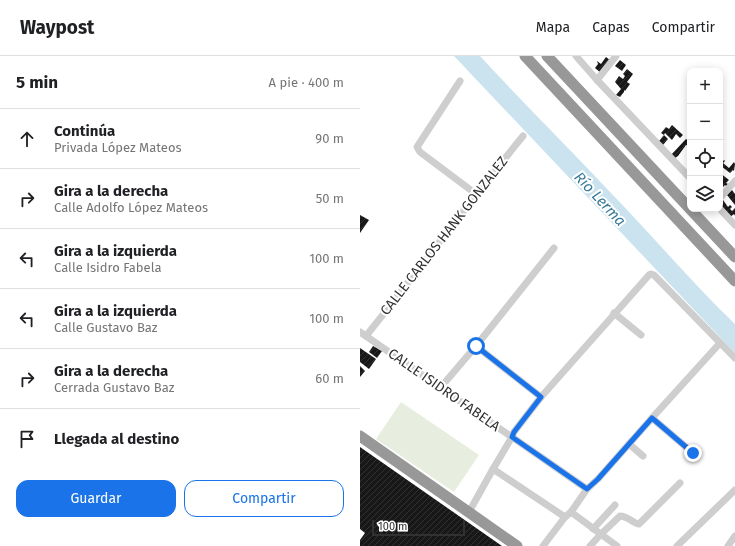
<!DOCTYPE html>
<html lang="es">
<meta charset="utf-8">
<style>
:root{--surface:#fff;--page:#f2f2f2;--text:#202124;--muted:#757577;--line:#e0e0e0;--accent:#1a73e8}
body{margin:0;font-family:"Fira Sans",sans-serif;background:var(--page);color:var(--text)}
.controls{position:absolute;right:12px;top:12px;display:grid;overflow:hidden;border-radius:8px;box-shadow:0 2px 10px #0003}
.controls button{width:36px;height:36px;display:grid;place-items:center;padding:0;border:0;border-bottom:1px solid var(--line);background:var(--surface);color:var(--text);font:20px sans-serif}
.scale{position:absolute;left:12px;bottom:10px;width:93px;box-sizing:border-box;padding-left:4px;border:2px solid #313131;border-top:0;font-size:11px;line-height:14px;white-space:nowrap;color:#313131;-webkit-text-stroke:3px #fff;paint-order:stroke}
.stop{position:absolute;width:12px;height:12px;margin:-9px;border:3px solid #1a73e8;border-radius:50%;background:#fff}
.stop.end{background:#1a73e8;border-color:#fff;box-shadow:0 1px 4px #0008}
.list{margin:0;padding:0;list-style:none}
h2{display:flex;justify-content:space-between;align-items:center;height:52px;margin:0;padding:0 16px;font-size:17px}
h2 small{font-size:13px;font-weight:400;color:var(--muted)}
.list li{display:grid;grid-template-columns:26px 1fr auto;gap:12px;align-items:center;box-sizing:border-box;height:60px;padding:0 16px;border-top:1px solid var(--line)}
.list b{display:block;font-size:15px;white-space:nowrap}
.list p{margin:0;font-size:13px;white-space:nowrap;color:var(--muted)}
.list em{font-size:13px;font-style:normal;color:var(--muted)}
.actions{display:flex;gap:8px;padding:12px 16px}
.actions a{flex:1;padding:9px 0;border:1px solid var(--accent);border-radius:12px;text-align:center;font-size:14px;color:var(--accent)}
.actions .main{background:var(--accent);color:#fff}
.icon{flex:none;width:22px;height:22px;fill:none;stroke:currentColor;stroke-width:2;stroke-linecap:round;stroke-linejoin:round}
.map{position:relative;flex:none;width:375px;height:490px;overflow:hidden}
header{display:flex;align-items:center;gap:24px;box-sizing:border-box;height:56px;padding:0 20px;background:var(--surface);border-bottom:1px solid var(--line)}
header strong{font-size:19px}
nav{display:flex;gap:22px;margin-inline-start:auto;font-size:14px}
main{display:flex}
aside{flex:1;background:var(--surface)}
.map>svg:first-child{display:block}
.pitch{fill:#e8eedf}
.water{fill:#cae3ef}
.building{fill:url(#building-hatch)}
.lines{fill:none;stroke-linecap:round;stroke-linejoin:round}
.minor{stroke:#cecece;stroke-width:7}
.highway{stroke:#989898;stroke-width:11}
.route{stroke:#1a73e8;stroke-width:5}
.labels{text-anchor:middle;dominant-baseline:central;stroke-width:4;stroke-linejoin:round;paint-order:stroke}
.street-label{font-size:14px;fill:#313131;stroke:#fff}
.water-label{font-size:15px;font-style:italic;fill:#397a99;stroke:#fff}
</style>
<header>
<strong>Waypost</strong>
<nav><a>Mapa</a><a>Capas</a><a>Compartir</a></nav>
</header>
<main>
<aside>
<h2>5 min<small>A pie · 400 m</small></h2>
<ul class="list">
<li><svg class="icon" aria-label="ahead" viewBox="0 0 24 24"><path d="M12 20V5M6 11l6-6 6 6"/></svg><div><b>Continúa</b><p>Privada López Mateos</p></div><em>90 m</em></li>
<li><svg class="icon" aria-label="right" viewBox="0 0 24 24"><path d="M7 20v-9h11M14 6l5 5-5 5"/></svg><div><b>Gira a la derecha</b><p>Calle Adolfo López Mateos</p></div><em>50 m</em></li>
<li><svg class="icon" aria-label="left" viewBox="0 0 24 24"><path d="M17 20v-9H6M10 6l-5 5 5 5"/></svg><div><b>Gira a la izquierda</b><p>Calle Isidro Fabela</p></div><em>100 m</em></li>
<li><svg class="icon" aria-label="left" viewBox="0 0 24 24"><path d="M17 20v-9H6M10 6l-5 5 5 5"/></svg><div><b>Gira a la izquierda</b><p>Calle Gustavo Baz</p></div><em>100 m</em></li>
<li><svg class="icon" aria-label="right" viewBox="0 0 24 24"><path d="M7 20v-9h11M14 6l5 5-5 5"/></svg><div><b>Gira a la derecha</b><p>Cerrada Gustavo Baz</p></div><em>60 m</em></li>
<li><svg class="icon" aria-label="arrive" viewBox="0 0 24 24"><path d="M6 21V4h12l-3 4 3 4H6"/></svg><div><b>Llegada al destino</b></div></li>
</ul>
<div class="actions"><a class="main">Guardar</a><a>Compartir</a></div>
</aside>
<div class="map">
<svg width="375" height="490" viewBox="0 0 375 490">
<defs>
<pattern id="building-hatch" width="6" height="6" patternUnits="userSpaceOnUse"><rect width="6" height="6" fill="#181818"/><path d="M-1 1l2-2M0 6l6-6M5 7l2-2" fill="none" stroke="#313131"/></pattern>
</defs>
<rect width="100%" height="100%" fill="#fff"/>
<polygon class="pitch" points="41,346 119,399 94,436 16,383"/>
<path class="water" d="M94 0H120C162 46 207 90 250 136 292 179 331 226 375 268V297Z"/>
<g class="building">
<polygon points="246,1 251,5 241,17 235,12 238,8 237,5 241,8"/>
<polygon points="260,4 266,9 262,15 255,10"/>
<polygon points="267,13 273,18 267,26 270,28 265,35 264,34 264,36 260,41 256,39 261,33 255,26 259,20 263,23 265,20 263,18"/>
<polygon points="312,69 323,79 320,82 316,78 312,84 305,77 304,79 301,77 306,71 309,73"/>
<polygon points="304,79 308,83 303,89 299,85"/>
<polygon points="326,83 330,86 330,89 329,90 326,89 318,100 315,102 311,99"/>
<polygon points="364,104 365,105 363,107 369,112 374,106 375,108 374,115 373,114 370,117 361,110 362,108 361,107"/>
<polygon points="360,117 369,124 366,127 368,128 366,130 365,129 362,132 360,130"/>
<polygon points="372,134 375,138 375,149 367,139"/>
<polygon points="363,144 368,151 370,149 372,151 370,153 372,155 375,152 375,160 374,158 370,161 360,149 360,146"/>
<polygon points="0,159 9,164 0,177"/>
<polygon points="13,290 22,295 17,302 9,296"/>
<polygon points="0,292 16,303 9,313 0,306"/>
<polygon points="0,310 5,315 0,321"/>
<polygon points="0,391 142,490 0,490 0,484 5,477 0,473"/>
</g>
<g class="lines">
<g class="minor">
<polyline points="216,0 237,24 330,122"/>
<polyline points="237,24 256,0"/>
<polyline points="100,25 57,91 60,96 116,138"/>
<polyline points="360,142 375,125"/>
<polyline points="360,153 375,169"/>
<polyline points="254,257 281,279"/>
<polyline points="0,276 227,433"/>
<path d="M6 280C59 214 109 146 163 80"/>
<polyline points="116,290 181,341"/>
<polyline points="81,331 116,290 194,192"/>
<polyline points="292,362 333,397"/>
<polyline points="269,388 283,400"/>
<polyline points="133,413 205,461"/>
<polyline points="109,456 133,413 152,381 154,376 181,341 289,219 291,218 294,219 375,302"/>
<polyline points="211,456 257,490"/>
<polyline points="233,473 255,449"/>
<polyline points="183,490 205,461 211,456 227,433 238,423 292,362 360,287"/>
<path d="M230 490 241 478 260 460C268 460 272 467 279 468L320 427"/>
<polyline points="317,490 375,434"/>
<polyline points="368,490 375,480"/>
</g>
<g class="highway">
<polyline points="165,0 375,225"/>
<polyline points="187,0 375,201"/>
<polyline points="0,380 157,490"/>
</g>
</g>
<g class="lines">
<polyline class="route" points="116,290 181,341 154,376 152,381 227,433 238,423 292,362 333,397"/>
</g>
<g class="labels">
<g class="street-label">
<text transform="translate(84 180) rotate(-52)">CALLE CARLOS HANK GONZALEZ</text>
<text transform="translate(84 334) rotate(35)">CALLE ISIDRO FABELA</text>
</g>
<g class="water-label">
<text transform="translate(240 143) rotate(47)">Río Lerma</text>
</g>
</g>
</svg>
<div class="controls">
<button>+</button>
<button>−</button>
<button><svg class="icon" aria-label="locate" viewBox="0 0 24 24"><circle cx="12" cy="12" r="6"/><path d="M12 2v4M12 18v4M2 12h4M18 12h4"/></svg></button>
<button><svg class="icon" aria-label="layers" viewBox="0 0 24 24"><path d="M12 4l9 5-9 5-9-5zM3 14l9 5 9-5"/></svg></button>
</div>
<div class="scale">100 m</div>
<div class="stop" style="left:116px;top:290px"></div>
<div class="stop end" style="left:333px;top:397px"></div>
</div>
</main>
